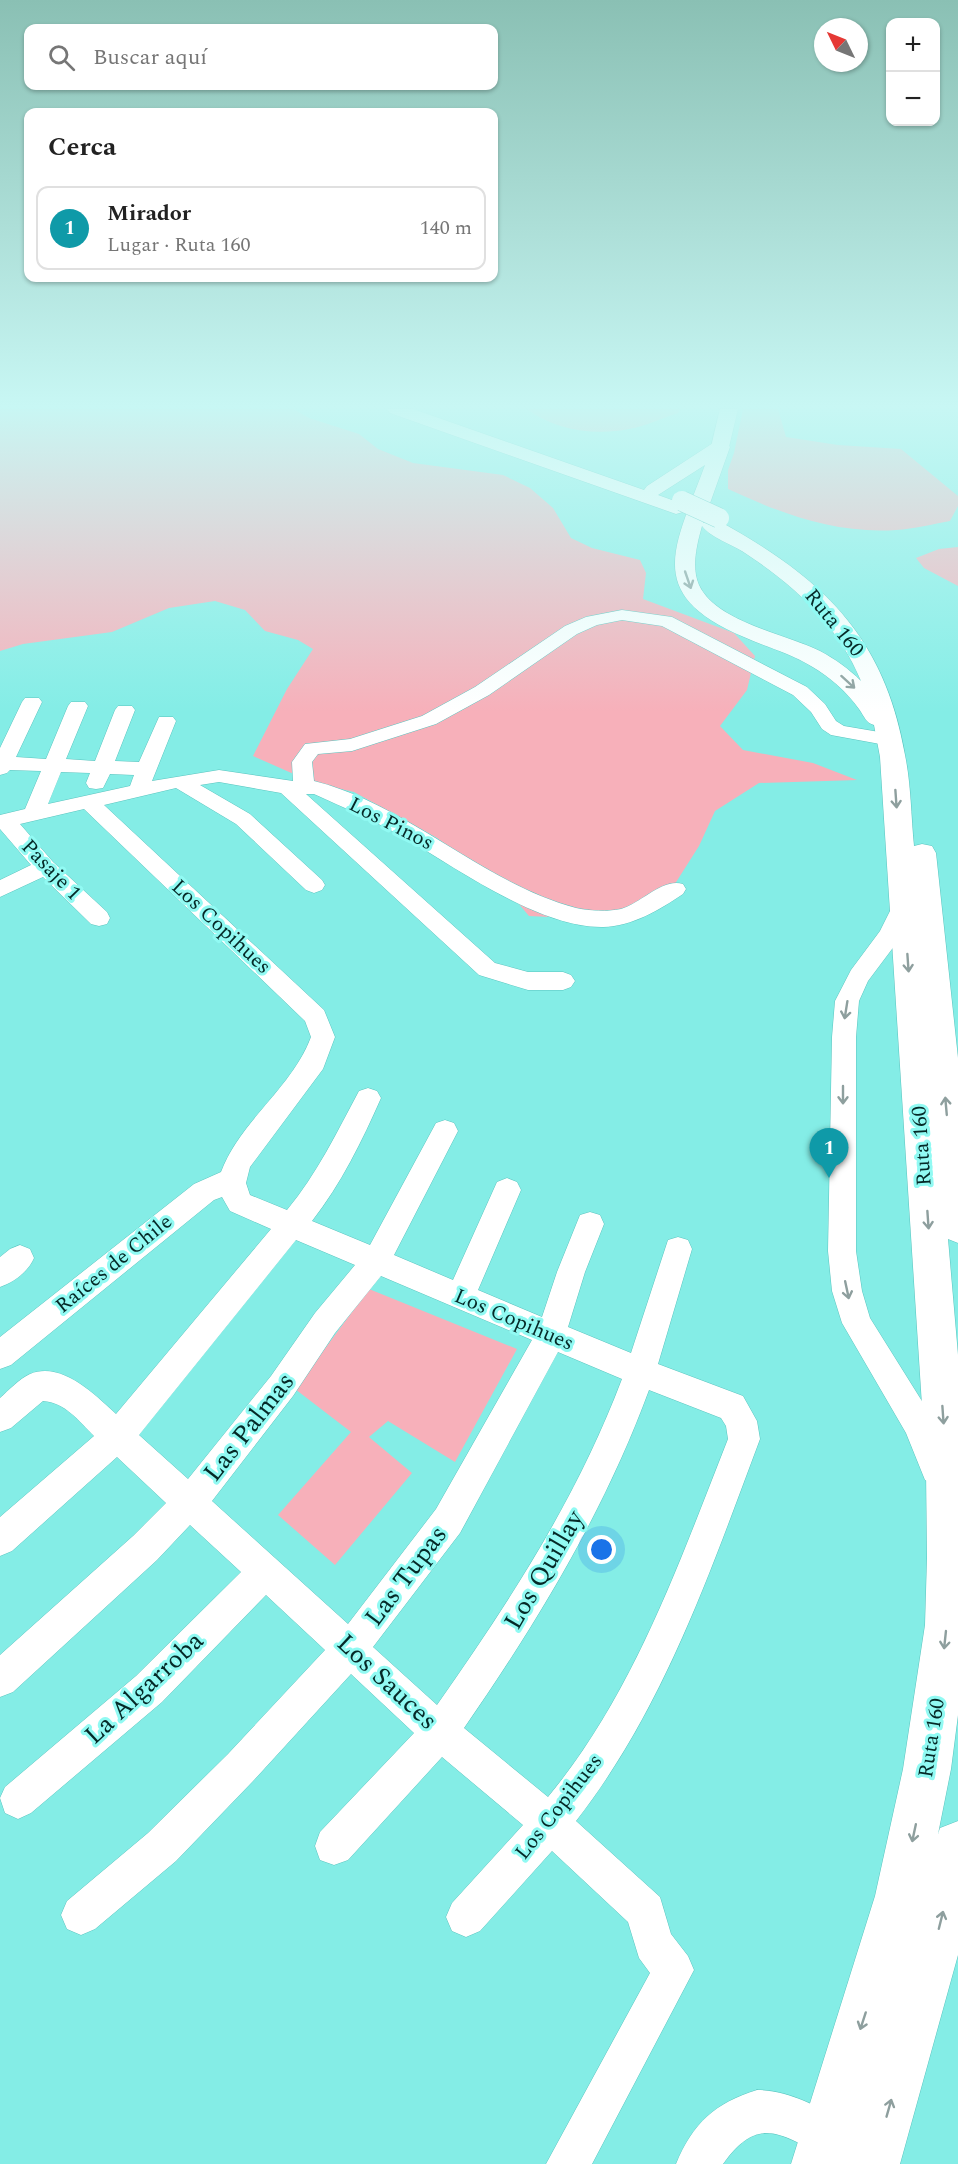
<!DOCTYPE html>
<html lang="es">
<meta charset="utf-8">
<style>
:root{--surface:#fff;--page:#f2f2f2;--text:#222;--muted:#767676;--line:#e0e0e0;--accent:#b45309}
body{margin:0;font-family:Spectral,serif;background:var(--page);color:var(--text)}
.controls{position:absolute;right:18px;top:18px;display:grid;overflow:hidden;border-radius:12px;box-shadow:0 2px 4px #0004}
.controls button{width:54px;height:54px;display:grid;place-items:center;padding:0;border:0;border-bottom:2px solid var(--line);background:var(--surface);color:var(--text);font:30px sans-serif}
.compass{position:absolute;left:814px;top:18px;width:54px;height:54px;border-radius:50%;background:var(--surface);box-shadow:0 2px 4px #0004;rotate:313deg}
.you{position:absolute;left:602px;top:1550px;width:21px;height:21px;margin:-15px;border:4px solid #fff;border-radius:50%;background:#1a73e8;box-shadow:0 0 0 9px #1a73e833}
.badge{display:grid;place-items:center;width:39px;height:39px;border-radius:50%;background:var(--accent);color:#fff;font-size:20px;font-weight:700}
.pin{position:absolute;translate:-50% -50px;filter:drop-shadow(0 2px 3px #0008)}
.pin::after{content:'';position:absolute;top:32px;width:21px;height:18px;background:inherit;clip-path:polygon(0 0,100% 0,50% 100%)}
.list{margin:0;padding:0;list-style:none}
h2{display:flex;justify-content:space-between;align-items:center;height:78px;margin:0;padding:0 24px;font-size:26px}
h2 small{font-size:20px;font-weight:400;color:var(--muted)}
.list li{display:grid;grid-template-columns:39px 1fr auto;gap:18px;align-items:center;box-sizing:border-box;height:84px;margin:0 12px 12px;padding:0 12px;border:2px solid var(--line);border-radius:12px}
.list b{display:block;font-size:22px;white-space:nowrap}
.list p{margin:0;font-size:20px;white-space:nowrap;color:var(--muted)}
.list em{font-size:20px;font-style:normal;color:var(--muted)}
.icon{flex:none;width:33px;height:33px;fill:none;stroke:currentColor;stroke-width:2;stroke-linecap:round;stroke-linejoin:round}
.map{position:relative;flex:none;width:958px;height:2164px;overflow:hidden}
.search{position:absolute;background:var(--surface);box-shadow:0 2px 4px #0004;left:24px;top:24px;width:474px;height:66px;display:flex;align-items:center;gap:15px;box-sizing:border-box;padding:0 21px;border-radius:12px;color:var(--muted);font-size:22px}
.panel{position:absolute;background:var(--surface);box-shadow:0 2px 4px #0004;left:24px;top:108px;width:474px;height:174px;border-radius:12px}
.map>svg:first-child{display:block}
.green{fill:#f7b0ba}
.lines{fill:none;stroke-linecap:round;stroke-linejoin:round}
.minor-casing{stroke:#5ac4bf;stroke-width:1}
.major-casing{stroke:#5ac4bf;stroke-width:1}
.highway-casing{stroke:#5ac4bf;stroke-width:1}
.minor{fill:#fff;fill-rule:evenodd}
.major{fill:#fff;fill-rule:evenodd}
.highway{fill:#fff;fill-rule:evenodd}
.highway-bridge-casing{stroke:#5ac4bf;stroke-width:21;stroke-linecap:butt}
.highway-bridge{stroke:#fff;stroke-width:20}
.oneway{stroke:#8e9f9e}
.labels{text-anchor:middle;dominant-baseline:central;stroke-width:6;stroke-linejoin:round;paint-order:stroke}
.street-label{font-size:21px;fill:#052927;stroke:#91faf3}
.near-street-label{font-size:26px;fill:#052927;stroke:#91faf3}
</style>
<div class="map">
<svg width="958" height="2164" viewBox="0 0 958 2164">
<rect width="100%" height="100%" fill="#84ede6"/>
<g class="green">
<polygon points="0,409 293,409 309,418 359,434 378,449 413,463 503,475 530,488 553,508 571,538 592,548 640,560 646,573 643,599 734,633 755,656 747,690 720,726 743,750 813,763 857,780 759,783 715,811 699,846 659,909 593,919 529,916 508,891 437,838 354,792 314,783 253,756 287,689 313,649 298,640 265,631 245,610 215,601 169,608 112,632 23,644 0,651"/>
<path d="M527 409H680L678 413C662 418 646 426 629 429 595 436 554 430 527 409Z"/>
<path d="M743 409H778L786 437 838 445 901 449 958 496V506L950 521C933 524 914 529 896 530 836 534 782 514 728 489V470L734 453Z"/>
<polygon points="958,547 958,586 924,568 916,558 939,549"/>
<polygon points="369,1289 517,1349 455,1462 388,1421 369,1437 412,1473 335,1565 278,1515 351,1432 295,1389"/>
</g>
<g class="lines">
<g class="minor-casing">
<g id="minor">
<path d="M622 610 672 617 807 687 825 704 836 721 844 726 891 734 898 736 901 740 898 744 891 746 831 735 822 729 811 712 793 695 662 626 622 620 597 625 577 634 489 695 436 724 352 751 318 754 312 762 314 781C407 804 484 884 576 908 590 911 607 912 621 909 642 903 662 878 683 884L686 889 683 894C659 910 633 926 603 927 540 928 458 869 405 838 375 821 345 808 314 794H306L495 963 528 972H563L571 975 575 981 571 987 563 990H528L479 975 281 793 219 782 200 785 250 814 322 880 325 885 322 890 314 893 306 890 236 824 176 788 104 805 324 1010 335 1037 323 1069 250 1167 246 1183 250 1195 287 1210C317 1174 337 1132 359 1091L368 1088 377 1091 381 1098C362 1141 341 1184 312 1221L370 1245 436 1123 445 1120 454 1123 458 1131 394 1255 453 1280 497 1182 507 1178 517 1182 521 1190 478 1290 542 1317 557 1272 580 1215 590 1212 600 1215 604 1224 585 1272 568 1327 631 1353 668 1240 678 1237 688 1240 692 1249 658 1364 743 1396 757 1421 760 1439C710 1572 664 1708 576 1821L660 1897 671 1934 688 1956 694 1970 592 2164H546L650 1973 639 1958 628 1922 552 1851 480 1931 466 1937 452 1931 446 1917 452 1903 523 1825 442 1757 348 1860 334 1865 320 1860 315 1846 320 1832 414 1733 351 1674 254 1780 176 1861 95 1929 81 1935 67 1929 61 1915 67 1901 148 1833 228 1754 325 1650 266 1595 162 1702 31 1813 18 1819 5 1813 0 1798 5 1787 136 1676 241 1572 190 1525 157 1560 13 1692 0 1697V1655L133 1536 166 1503 117 1457 12 1551 0 1556V1517L94 1436C80 1422 65 1402 43 1401L11 1428 0 1432V1398C9 1390 19 1379 30 1374 62 1361 95 1395 116 1414L271 1229 230 1211 222 1197 214 1200 11 1365 0 1369V1337L194 1184 221 1172C240 1121 292 1088 311 1037L305 1021 84 809 20 824 53 862 107 912 110 918 107 924 99 926 91 924 43 877 0 897V880L31 865 0 829V815L25 809 41 771 10 770 7 773 0 775V748L22 702 25 698H39L42 702 16 757 46 759 68 706 71 702H85L88 706 66 759 95 761 115 710 118 706H132L135 710 115 761 139 762 159 717H173L176 721 152 781 219 770 293 781 292 762 305 744 350 739 422 716 475 687 565 626 586 617ZM61 772 90 773 86 783 89 788 96 789 103 788 110 774 134 775 130 786 48 804ZM296 1240 355 1265 315 1313 271 1376 188 1479 139 1435ZM381 1276 532 1340 436 1509 348 1624 212 1501 293 1396 335 1333ZM558 1352 622 1379C577 1498 510 1601 437 1705L373 1647 460 1533ZM649 1390 721 1418 726 1426 728 1439C679 1563 634 1693 548 1797L464 1728C538 1621 604 1512 649 1390Z"/>
<polygon points="904,897 912,899 915,905 898,941 868,981 859,1001 856,1037 856,1251 862,1291 870,1318 930,1414 952,1469 947,1480 936,1485 925,1480 906,1433 842,1323 832,1291 828,1251 832,1037 835,1001 851,970 880,931 896,899"/>
<path d="M20 1245 30 1249 34 1258C28 1272 14 1282 0 1287V1257L10 1249Z"/>
<path d="M757 2090C788 2090 816 2106 843 2120L850 2135 843 2150 828 2157C782 2137 760 2112 723 2164H676C693 2123 715 2103 757 2090Z"/>
</g>
</g>
<g class="major-casing">
<polygon id="major" points="720,409 738,409 729,447 726,451 714,451 711,447"/>
</g>
<g class="highway-casing">
<path id="highway" d="M387 409H413L644 490 647 486 713 443H727L730 447 703 523 712 519 719 521C822 578 884 635 905 755 911 784 911 816 914 846L922 844 932 846 936 853 958 1058V1243L948 1239 958 1355V1715L951 1769 938 1834 940 1828 958 1821V1955L900 2164H791L875 1896 903 1769 925 1625 927 1558 926 1467 880 757 874 725C866 723 864 716 859 709 847 692 830 677 811 666 790 653 766 647 744 637 642 594 675 547 705 465L658 495 683 504 686 508 683 512 676 514 390 413ZM702 526C711 538 732 544 745 553 795 586 838 625 861 681 849 669 835 659 820 651 786 634 716 622 699 585 691 567 697 544 702 526Z"/>
</g>
<use href="#minor" class="minor"/>
<use href="#major" class="major"/>
<use href="#highway" class="highway"/>
<g class="highway-bridge-casing">
<polyline id="highway-bridge" points="682,501 719,518"/>
</g>
<use href="#highway-bridge" class="highway-bridge"/>
</g>
<defs><path id="oneway-shaft" d="M-6 0H5M1.5-3L5.5 0L1.5 3" fill="none" stroke-width="1.6" stroke-linecap="round" stroke-linejoin="round" transform="scale(1.5)"/></defs>
<g class="oneway">
<use href="#oneway-shaft" transform="translate(688 580) rotate(71)"/>
<use href="#oneway-shaft" transform="translate(848 682) rotate(42)"/>
<use href="#oneway-shaft" transform="translate(896 799) rotate(86)"/>
<use href="#oneway-shaft" transform="translate(908 963) rotate(86)"/>
<use href="#oneway-shaft" transform="translate(846 1010) rotate(99)"/>
<use href="#oneway-shaft" transform="translate(843 1095) rotate(90)"/>
<use href="#oneway-shaft" transform="translate(946 1106) rotate(-95)"/>
<use href="#oneway-shaft" transform="translate(928 1220) rotate(86)"/>
<use href="#oneway-shaft" transform="translate(847 1290) rotate(78)"/>
<use href="#oneway-shaft" transform="translate(943 1415) rotate(86)"/>
<use href="#oneway-shaft" transform="translate(945 1640) rotate(96)"/>
<use href="#oneway-shaft" transform="translate(914 1833) rotate(102)"/>
<use href="#oneway-shaft" transform="translate(941 1920) rotate(-76)"/>
<use href="#oneway-shaft" transform="translate(863 2021) rotate(108)"/>
<use href="#oneway-shaft" transform="translate(889 2108) rotate(-74)"/>
</g>
<linearGradient id="sky" x2="0" y2="1"><stop stop-color="#8ac0b4"/><stop offset="0.57" stop-color="#c8f7f4"/><stop offset="1" stop-color="#c8f7f4" stop-opacity="0"/></linearGradient>
<rect width="958" height="712" fill="url(#sky)"/>
<g class="labels">
<g class="street-label">
<text transform="translate(834 623) rotate(51)">Ruta 160</text>
<text transform="translate(391 824) rotate(27)">Los Pinos</text>
<text transform="translate(51 870) rotate(46)">Pasaje 1</text>
<text transform="translate(221 927) rotate(43)">Los Copihues</text>
<text transform="translate(922 1146) rotate(-94)">Ruta 160</text>
<text transform="translate(114 1264) rotate(-39)">Raíces de Chile</text>
<text transform="translate(514 1320) rotate(23)">Los Copihues</text>
<text transform="translate(932 1738) rotate(-81)">Ruta 160</text>
<text transform="translate(559 1807) rotate(-52)">Los Copihues</text>
</g>
<g class="near-street-label">
<text transform="translate(249 1427) rotate(-52)">Las Palmas</text>
<text transform="translate(544 1570) rotate(-60)">Los Quillay</text>
<text transform="translate(406 1576) rotate(-53)">Las Tupas</text>
<text transform="translate(387 1682) rotate(43)">Los Sauces</text>
<text transform="translate(144 1688) rotate(-43)">La Algarroba</text>
</g>
</g>
</svg>
<div class="controls">
<button>+</button>
<button>−</button>
</div>
<svg class="compass" viewBox="-18 -18 36 36"><path d="M0-13l5 13h-10z" fill="#e53935"/><path d="M0 13l5-13h-10z" fill="#767676"/></svg>
<div class="you"></div>
<div class="pin badge" style="left:829px;top:1178px;background:#0f9aa8">1</div>
<div class="search"><svg class="icon" aria-label="search" viewBox="0 0 24 24"><circle cx="10" cy="10" r="6"/><path d="M15 15l6 6"/></svg>Buscar aquí</div>
<section class="panel">
<h2>Cerca<small></small></h2>
<ul class="list">
<li><span class="badge" style="background:#0f9aa8">1</span><div><b>Mirador</b><p>Lugar · Ruta 160</p></div><em>140 m</em></li>
</ul>
</section>
</div>
